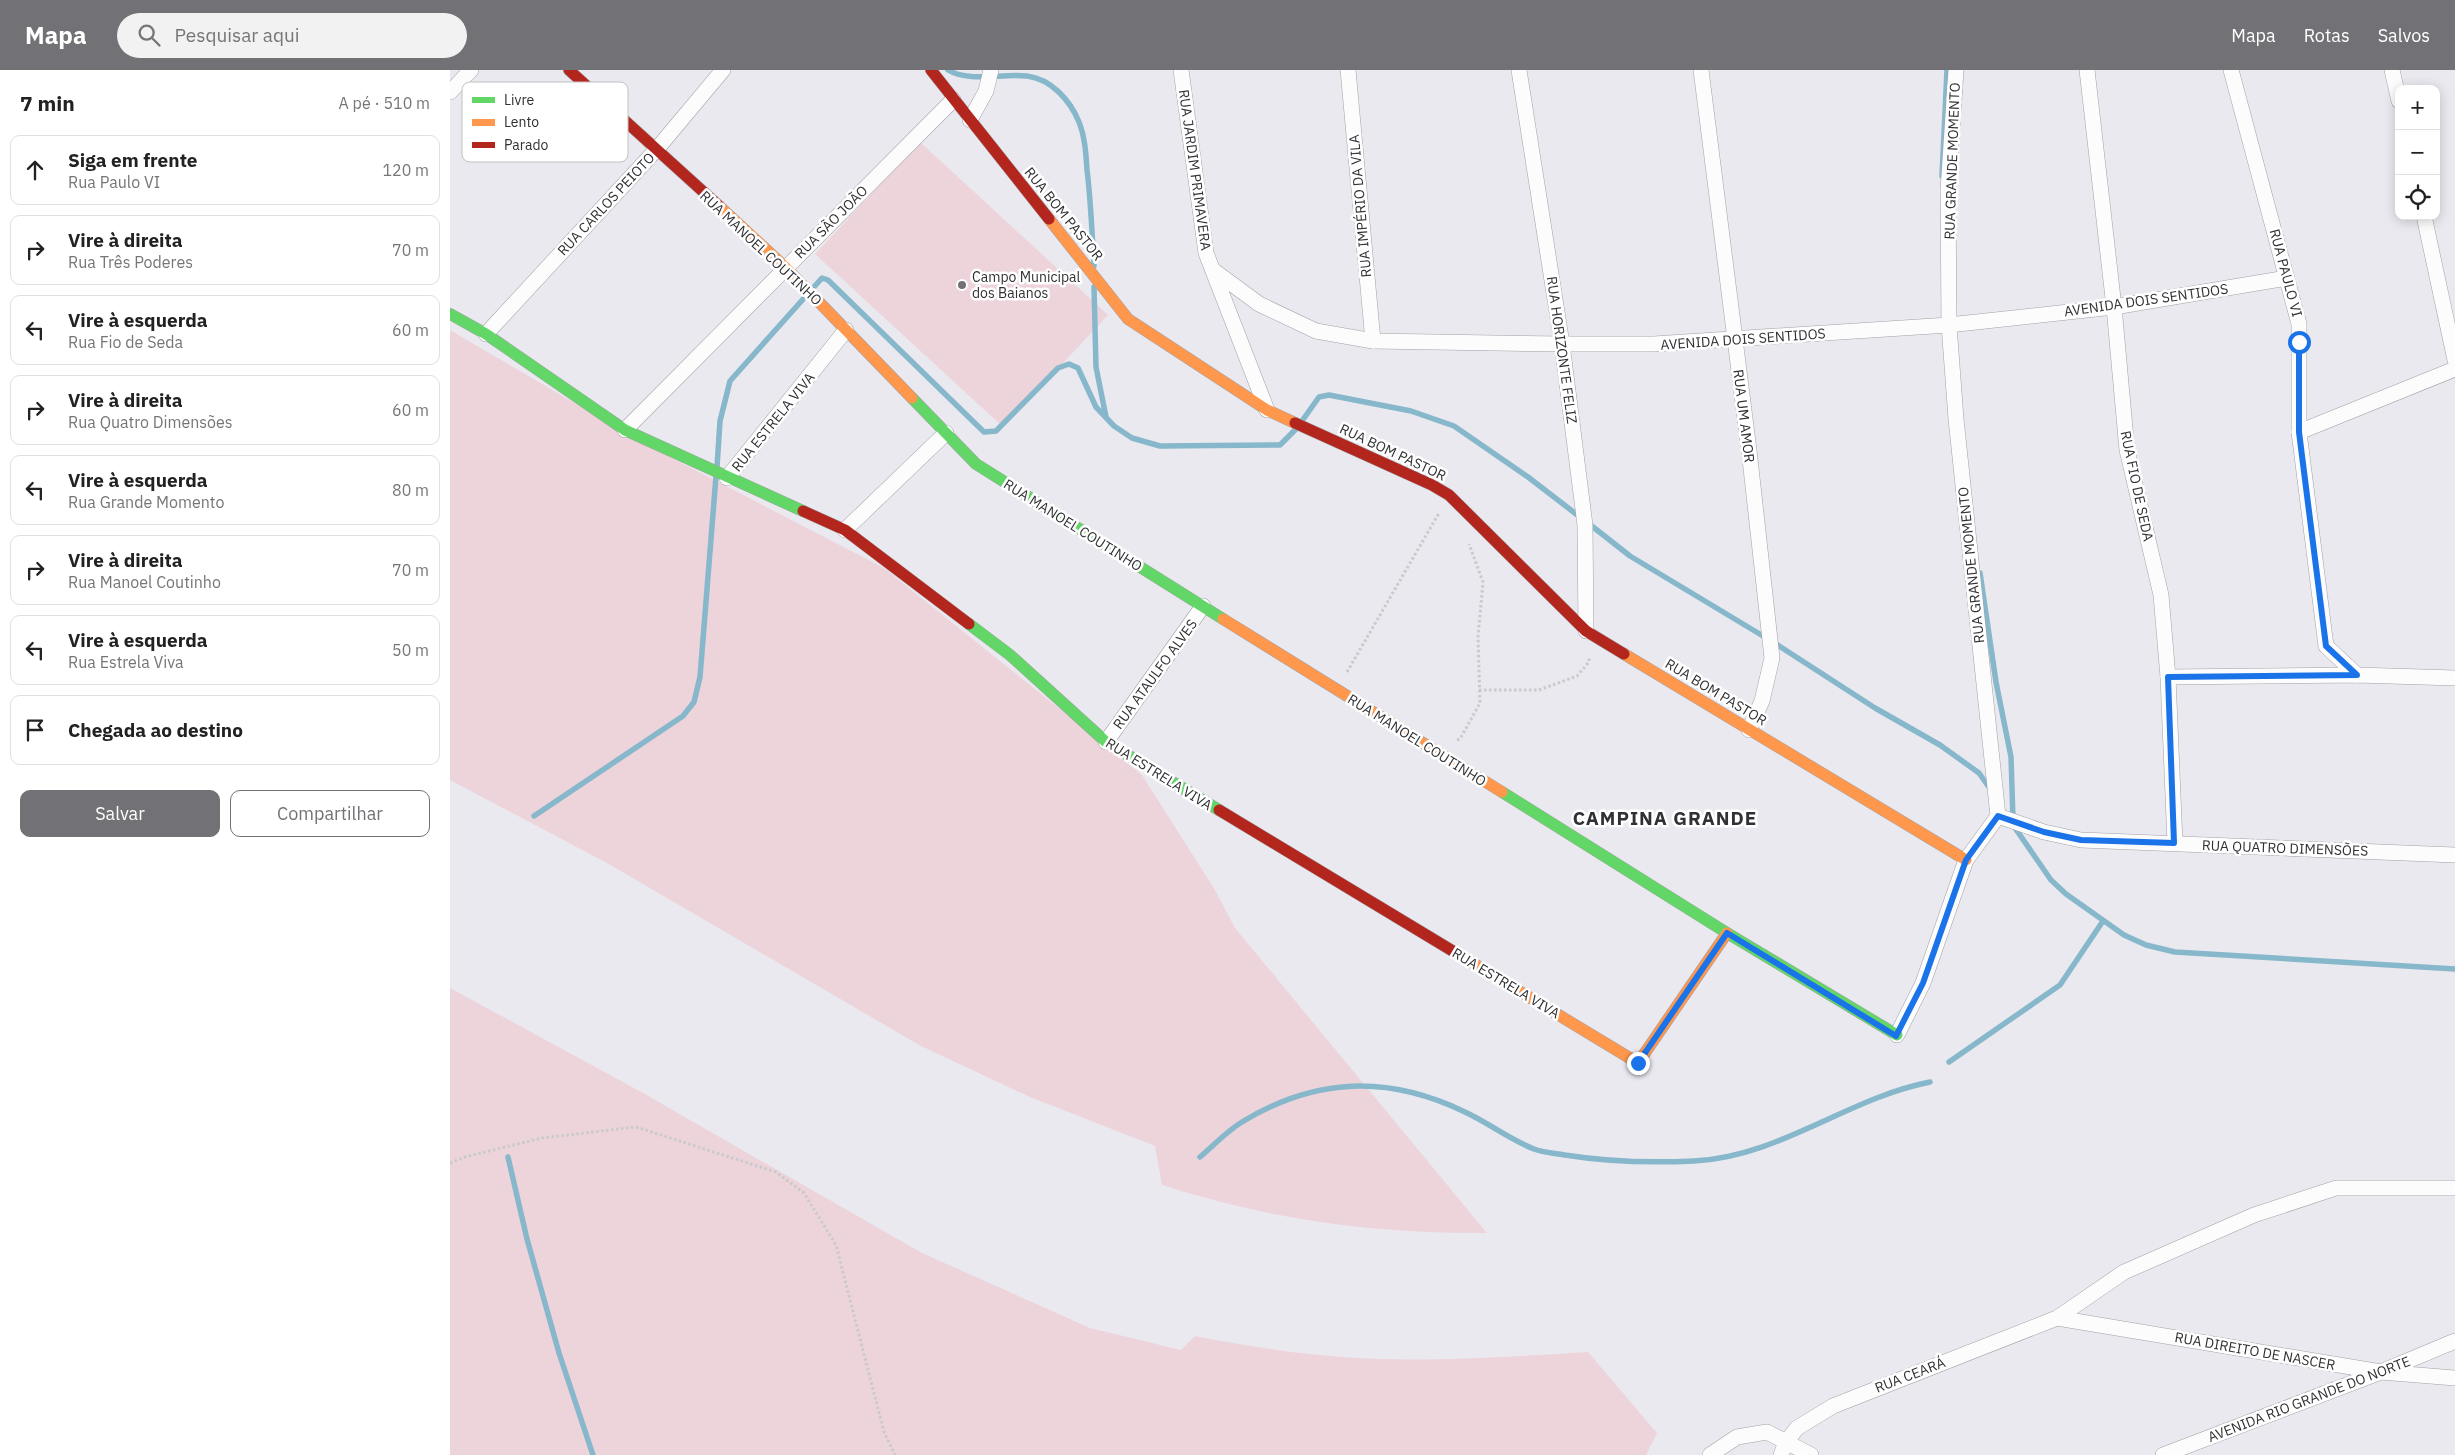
<!DOCTYPE html>
<html lang="pt">
<meta charset="utf-8">
<style>
:root{--surface:#fff;--page:#f2f2f2;--text:#222;--muted:#767676;--line:#e0e0e0;--accent:#727175}
body{margin:0;font-family:"IBM Plex Sans",sans-serif;background:var(--page);color:var(--text)}
.controls{position:absolute;right:15px;top:15px;display:grid;overflow:hidden;border-radius:10px;box-shadow:0 2px 12px #0003}
.controls button{width:45px;height:45px;display:grid;place-items:center;padding:0;border:0;border-bottom:1px solid var(--line);background:var(--surface);color:var(--text);font:25px sans-serif}
.stop{position:absolute;width:15px;height:15px;margin:-11px;border:4px solid #1a73e8;border-radius:50%;background:#fff}
.stop.end{background:#1a73e8;border-color:#fff;box-shadow:0 1px 5px #0008}
.list{margin:0;padding:0;list-style:none}
h2{display:flex;justify-content:space-between;align-items:center;height:65px;margin:0;padding:0 20px;font-size:21px}
h2 small{font-size:16px;font-weight:400;color:var(--muted)}
.list li{display:grid;grid-template-columns:32px 1fr auto;gap:15px;align-items:center;box-sizing:border-box;height:70px;margin:0 10px 10px;padding:0 10px;border:1px solid var(--line);border-radius:10px}
.list b{display:block;font-size:19px;white-space:nowrap}
.list p{margin:0;font-size:16px;white-space:nowrap;color:var(--muted)}
.list em{font-size:16px;font-style:normal;color:var(--muted)}
.actions{display:flex;gap:10px;padding:15px 20px}
.actions a{flex:1;padding:11px 0;border:1px solid var(--accent);border-radius:10px;text-align:center;font-size:18px;color:var(--accent)}
.actions .main{background:var(--accent);color:#fff}
.icon{flex:none;width:28px;height:28px;fill:none;stroke:currentColor;stroke-width:2;stroke-linecap:round;stroke-linejoin:round}
.map{position:relative;flex:none;width:2005px;height:1385px;overflow:hidden}
header{display:flex;align-items:center;gap:30px;box-sizing:border-box;height:70px;padding:0 25px;background:var(--accent);color:#fff}
header strong{font-size:24px}
nav{display:flex;gap:28px;margin-inline-start:auto;font-size:18px}
.search{width:350px;height:45px;background:var(--page);display:flex;align-items:center;gap:12px;box-sizing:border-box;padding:0 18px;border-radius:28px;color:var(--muted);font-size:19px}
main{display:flex}
aside{flex:1;background:var(--surface)}
.map>svg:first-child{display:block}
.green{fill:#edd4db}
.lines{fill:none;stroke-linecap:round;stroke-linejoin:round}
.stream{stroke:#86b7cb;stroke-width:5.5}
.street-casing{stroke:#a2a2a6;stroke-width:16}
.fast-casing{stroke:#a2a2a6;stroke-width:12}
.slow-casing{stroke:#a2a2a6;stroke-width:12}
.jam-casing{stroke:#a2a2a6;stroke-width:12}
.path{stroke:#cacacc;stroke-width:3;stroke-dasharray:2.5 2.5;stroke-linecap:butt}
.street{stroke:#fcfcfd;stroke-width:15}
.fast{stroke:#63d668;stroke-width:11}
.slow{stroke:#ff974d;stroke-width:11}
.jam{stroke:#b3261e;stroke-width:11}
.route{stroke:#1a73e8;stroke-width:6}
.poi-dot{fill:#727175;stroke:#fff;stroke-width:2}
.labels{text-anchor:middle;dominant-baseline:central;stroke-width:5;stroke-linejoin:round;paint-order:stroke}
.street-label{font-size:14px;fill:#313034;stroke:#fff}
.poi-label{font-size:14px;fill:#313034;stroke:#fff;text-anchor:start}
.district-label{font-size:19px;font-weight:bold;letter-spacing:1px;fill:#313034;stroke:#fff}
.key{fill:#fff;stroke:#c1c1c2;stroke-width:1}
.key-label{font-size:14px;fill:#313034}
</style>
<header>
<strong>Mapa</strong>
<div class="search"><svg class="icon" aria-label="search" viewBox="0 0 24 24"><circle cx="10" cy="10" r="6"/><path d="M15 15l6 6"/></svg>Pesquisar aqui</div>
<nav><a>Mapa</a><a>Rotas</a><a>Salvos</a></nav>
</header>
<main>
<aside>
<h2>7 min<small>A pé · 510 m</small></h2>
<ul class="list">
<li><svg class="icon" aria-label="ahead" viewBox="0 0 24 24"><path d="M12 20V5M6 11l6-6 6 6"/></svg><div><b>Siga em frente</b><p>Rua Paulo VI</p></div><em>120 m</em></li>
<li><svg class="icon" aria-label="right" viewBox="0 0 24 24"><path d="M7 20v-9h11M14 6l5 5-5 5"/></svg><div><b>Vire à direita</b><p>Rua Três Poderes</p></div><em>70 m</em></li>
<li><svg class="icon" aria-label="left" viewBox="0 0 24 24"><path d="M17 20v-9H6M10 6l-5 5 5 5"/></svg><div><b>Vire à esquerda</b><p>Rua Fio de Seda</p></div><em>60 m</em></li>
<li><svg class="icon" aria-label="right" viewBox="0 0 24 24"><path d="M7 20v-9h11M14 6l5 5-5 5"/></svg><div><b>Vire à direita</b><p>Rua Quatro Dimensões</p></div><em>60 m</em></li>
<li><svg class="icon" aria-label="left" viewBox="0 0 24 24"><path d="M17 20v-9H6M10 6l-5 5 5 5"/></svg><div><b>Vire à esquerda</b><p>Rua Grande Momento</p></div><em>80 m</em></li>
<li><svg class="icon" aria-label="right" viewBox="0 0 24 24"><path d="M7 20v-9h11M14 6l5 5-5 5"/></svg><div><b>Vire à direita</b><p>Rua Manoel Coutinho</p></div><em>70 m</em></li>
<li><svg class="icon" aria-label="left" viewBox="0 0 24 24"><path d="M17 20v-9H6M10 6l-5 5 5 5"/></svg><div><b>Vire à esquerda</b><p>Rua Estrela Viva</p></div><em>50 m</em></li>
<li><svg class="icon" aria-label="arrive" viewBox="0 0 24 24"><path d="M6 21V4h12l-3 4 3 4H6"/></svg><div><b>Chegada ao destino</b></div></li>
</ul>
<div class="actions"><a class="main">Salvar</a><a>Compartilhar</a></div>
</aside>
<div class="map">
<svg width="2005" height="1385" viewBox="0 0 2005 1385">
<rect width="100%" height="100%" fill="#eae9ef"/>
<g class="green">
<polygon points="470,72 658,245 553,357 365,184"/>
<path d="M0 260 189 371 434 498 692 705 765 820 785 858 1037 1163C923 1164 821 1150 712 1115L705 1076 580 1027 471 976 157 793 0 710Z"/>
<path d="M0 918 193 1023 472 1183 640 1258 731 1280 745 1266C806 1278 868 1287 930 1289 999 1291 1069 1286 1138 1282L1207 1363 1196 1385H0Z"/>
</g>
<g class="lines">
<g class="stream">
<path d="M498 0C520 13 552 3 577 6 601 9 620 30 629 52 635 67 636 84 637 100 641 132 642 164 644 196"/>
<polyline points="1492,106 1497,0"/>
<polyline points="644,217 646,297 656,347"/>
<polyline points="267,397 270,351 280,311 372,208 378,210 534,362 546,361 608,298 619,294 628,298 646,337 664,356 682,368 710,376 830,375 847,358 869,327 879,325 961,341 1004,356 1078,407 1130,447"/>
<polyline points="1138,453 1180,486 1323,572 1425,638 1490,675 1529,703 1541,720"/>
<polyline points="1530,503 1546,612 1561,687 1563,749"/>
<polyline points="84,746 233,646 244,632 250,607 266,406"/>
<polyline points="1563,755 1601,810 1616,824 1674,865 1696,875 1725,882 2005,899"/>
<polyline points="1499,992 1610,915 1653,851"/>
<polyline points="58,1087 77,1169 109,1283 143,1385"/>
<path d="M750 1087C763 1076 777 1061 792 1052 866 1007 938 1005 1015 1042 1039 1053 1060 1070 1084 1079 1094 1083 1105 1083 1115 1085 1158 1092 1200 1093 1244 1091 1329 1087 1398 1028 1480 1012"/>
</g>
<g class="street-casing">
<g id="street">
<polyline points="731,0 756,183 817,340"/>
<polyline points="898,0 923,271"/>
<polyline points="1069,0 1112,274 1135,455 1136,561"/>
<polyline points="1251,0 1299,380 1322,588 1312,631 1299,660"/>
<polyline points="1637,0 1664,237 1677,380 1711,525 1718,607 1725,773"/>
<polyline points="1781,0 1849,254 1849,362 1876,576 1907,605"/>
<polyline points="1942,0 1949,31"/>
<polyline points="0,22 21,0"/>
<polyline points="520,50 536,21 541,0"/>
<polyline points="1974,146 2005,290"/>
<polyline points="763,200 809,234 866,261 923,271 1112,274 1204,274 1499,255 1664,237 1837,208"/>
<polyline points="36,264 206,80 273,0"/>
<polyline points="175,360 503,30"/>
<polyline points="1849,362 2005,299"/>
<polyline points="277,408 396,260"/>
<polyline points="395,460 496,363"/>
<polyline points="1718,607 1907,605 2005,608"/>
<polyline points="656,672 753,536"/>
<polyline points="1548,746 1594,762 1631,770 2005,785"/>
<polyline points="1447,965 1473,913 1516,790 1548,746 1506,349 1499,255 1498,120 1506,0"/>
<polyline points="1607,1248 1931,1302 2005,1308"/>
<polyline points="1260,1385 1287,1367 1317,1362 1361,1385"/>
<polyline points="1331,1385 1336,1372 1347,1358 1383,1336 1607,1248 1674,1202 1804,1145 1886,1118 2005,1118"/>
<polyline points="1713,1385 1931,1302 2005,1271"/>
</g>
</g>
<g class="fast-casing">
<g id="fast">
<polyline points="0,244 36,264 175,360 353,441"/>
<polyline points="462,328 526,394 773,549"/>
<polyline points="519,554 560,585 656,672 769,740"/>
<polyline points="1052,722 1277,863 1447,965"/>
</g>
</g>
<g class="slow-casing">
<g id="slow">
<polyline points="269,136 335,197 462,328"/>
<polyline points="599,149 678,249 817,340 845,353"/>
<polyline points="773,549 1052,722"/>
<polyline points="1174,584 1516,790"/>
<polyline points="1016,889 1188,993 1277,863"/>
</g>
</g>
<g class="jam-casing">
<g id="jam">
<polyline points="119,0 269,136"/>
<polyline points="481,0 599,149"/>
<polyline points="845,353 982,415 999,425 1136,561 1174,584"/>
<polyline points="353,441 395,460 519,554"/>
<polyline points="769,740 1016,889"/>
</g>
</g>
<g class="path">
<polyline points="897,602 989,443"/>
<polyline points="1029,620 1089,620 1127,606 1139,592 1139,586"/>
<polyline points="1007,670 1010,669 1030,633 1028,567 1033,512 1019,474"/>
<polyline points="0,1093 15,1087 92,1068 186,1057 326,1102 354,1123 386,1175 434,1362 445,1385"/>
</g>
<use href="#street" class="street"/>
<use href="#fast" class="fast"/>
<use href="#slow" class="slow"/>
<use href="#jam" class="jam"/>
</g>
<g class="lines">
<polyline class="route" points="1188,993 1277,863 1446,966 1473,913 1516,790 1548,746 1594,762 1631,770 1724,773 1718,607 1907,605 1876,576 1849,362 1849,272"/>
</g>
<circle class="poi-dot" cx="512" cy="215" r="5"/>
<g class="labels">
<g class="street-label">
<text transform="translate(1502 91) rotate(-88)">RUA GRANDE MOMENTO</text>
<text transform="translate(745 100) rotate(82)">RUA JARDIM PRIMAVERA</text>
<text transform="translate(156 134) rotate(-47)">RUA CARLOS PEIOTO</text>
<text transform="translate(910 136) rotate(-95)">RUA IMPÉRIO DA VILA</text>
<text transform="translate(614 144) rotate(51)">RUA BOM PASTOR</text>
<text transform="translate(381 152) rotate(-45)">RUA SÃO JOÃO</text>
<text transform="translate(311 178) rotate(43)">RUA MANOEL COUTINHO</text>
<text transform="translate(1836 203) rotate(75)">RUA PAULO VI</text>
<text transform="translate(1696 230) rotate(-8)">AVENIDA DOIS SENTIDOS</text>
<text transform="translate(1293 269) rotate(-4)">AVENIDA DOIS SENTIDOS</text>
<text transform="translate(1112 280) rotate(82)">RUA HORIZONTE FELIZ</text>
<text transform="translate(1294 346) rotate(83)">RUA UM AMOR</text>
<text transform="translate(323 352) rotate(-51)">RUA ESTRELA VIVA</text>
<text transform="translate(943 382) rotate(25)">RUA BOM PASTOR</text>
<text transform="translate(1687 416) rotate(78)">RUA FIO DE SEDA</text>
<text transform="translate(623 455) rotate(32)">RUA MANOEL COUTINHO</text>
<text transform="translate(1521 495) rotate(-96)">RUA GRANDE MOMENTO</text>
<text transform="translate(705 604) rotate(-54)">RUA ATAULFO ALVES</text>
<text transform="translate(1266 622) rotate(31)">RUA BOM PASTOR</text>
<text transform="translate(967 670) rotate(32)">RUA MANOEL COUTINHO</text>
<text transform="translate(709 704) rotate(32)">RUA ESTRELA VIVA</text>
<text transform="translate(1835 778) rotate(2)">RUA QUATRO DIMENSÕES</text>
<text transform="translate(1056 913) rotate(31)">RUA ESTRELA VIVA</text>
<text transform="translate(1805 1281) rotate(10)">RUA DIREITO DE NASCER</text>
<text transform="translate(1460 1305) rotate(-21)">RUA CEARÁ</text>
<text transform="translate(1859 1329) rotate(-21)">AVENIDA RIO GRANDE DO NORTE</text>
</g>
<g class="poi-label">
<text x="522" y="207">Campo Municipal<tspan x="522" dy="16">dos Baianos</tspan></text>
</g>
<g class="district-label">
<text x="1215" y="748">CAMPINA GRANDE</text>
</g>
</g>
<rect x="12" y="12" width="166" height="80" rx="8" class="key"/>
<rect x="22" y="27" width="23" height="6" fill="#63d668"/>
<rect x="22" y="49" width="23" height="7" fill="#ff974d"/>
<rect x="22" y="72" width="23" height="6" fill="#b3261e"/>
<g class="key-label">
<text x="54" y="35">Livre</text>
<text x="54" y="57">Lento</text>
<text x="54" y="80">Parado</text>
</g>
</svg>
<div class="controls">
<button>+</button>
<button>−</button>
<button><svg class="icon" aria-label="locate" viewBox="0 0 24 24"><circle cx="12" cy="12" r="6"/><path d="M12 2v4M12 18v4M2 12h4M18 12h4"/></svg></button>
</div>
<div class="stop" style="left:1849px;top:272px"></div>
<div class="stop end" style="left:1188px;top:993px"></div>
</div>
</main>
